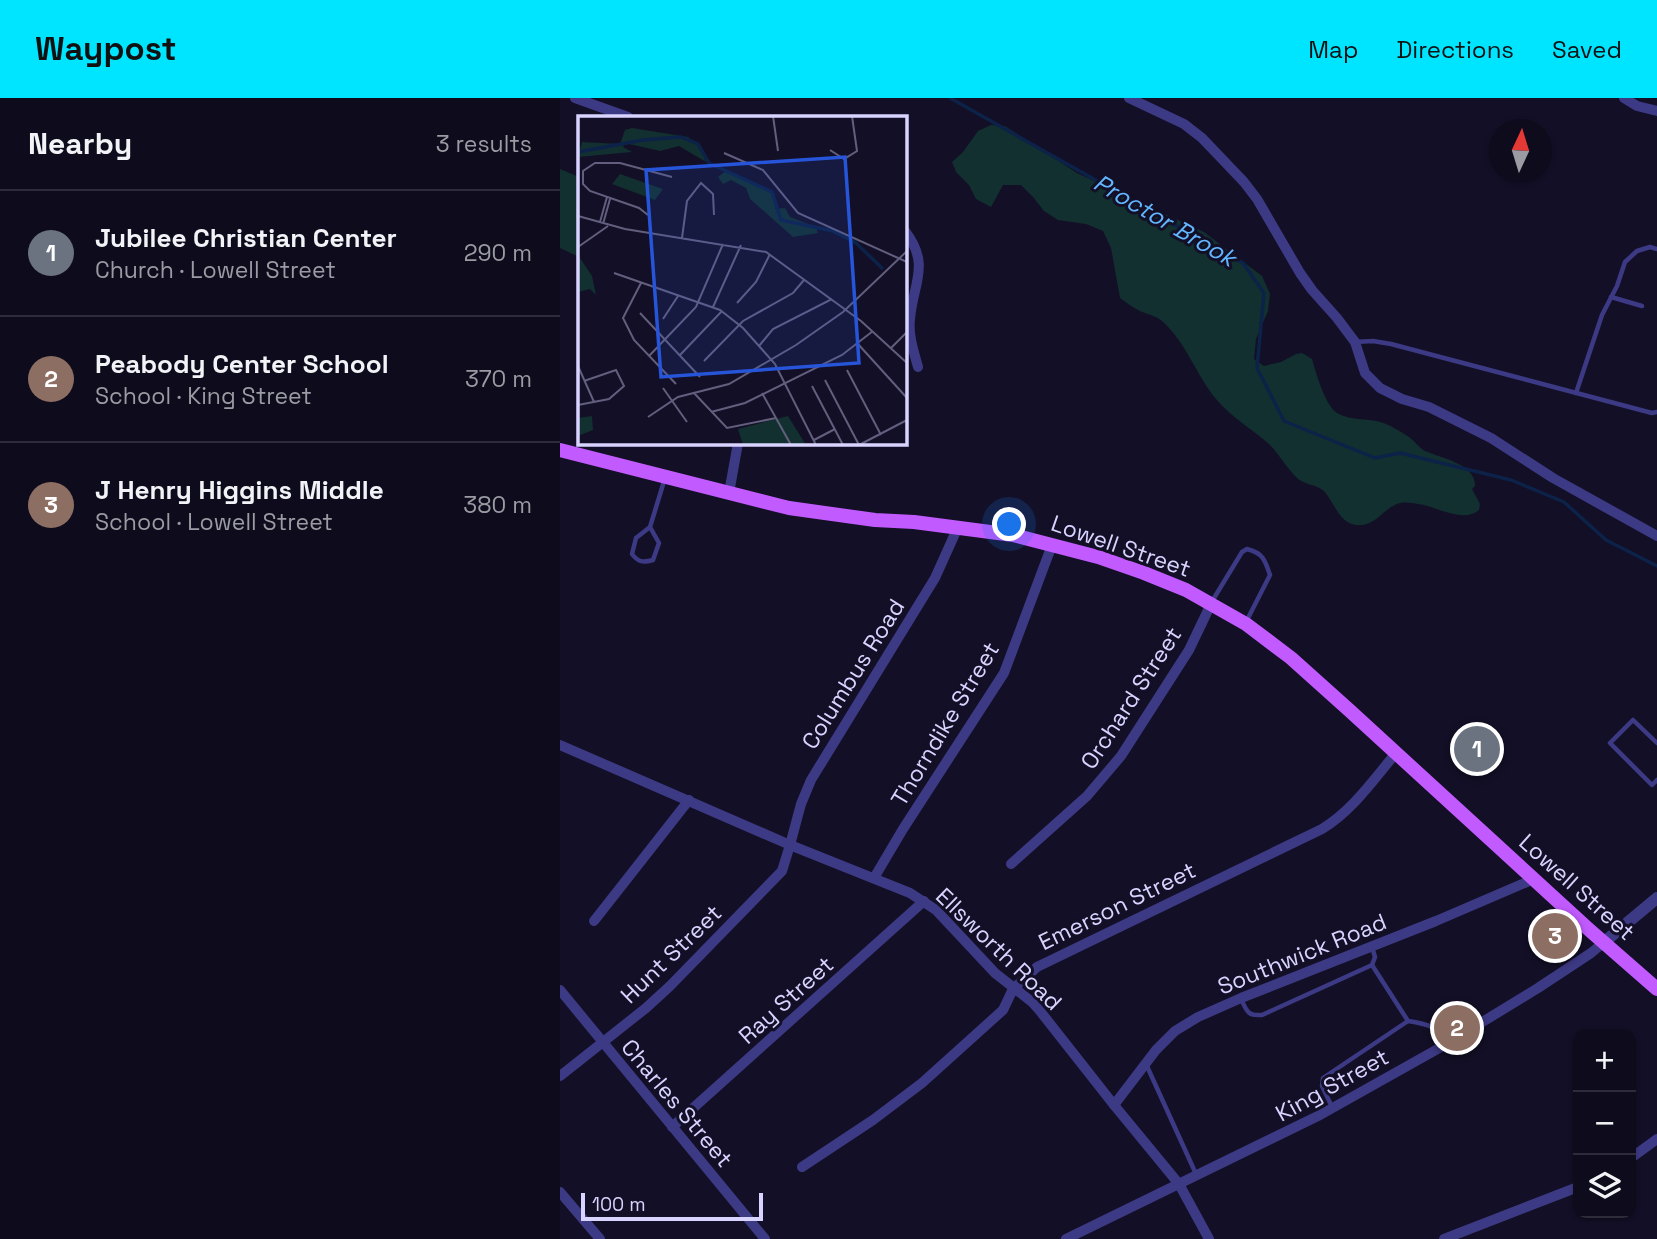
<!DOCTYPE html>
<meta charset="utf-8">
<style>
:root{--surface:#0e0b1c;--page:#171425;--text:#f1f3f6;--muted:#9b9ba3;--line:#2e2b3b;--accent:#00e5ff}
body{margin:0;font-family:"Space Grotesk",sans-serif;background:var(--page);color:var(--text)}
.controls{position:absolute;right:21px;bottom:21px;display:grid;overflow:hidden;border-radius:14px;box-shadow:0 2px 5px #0004}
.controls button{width:63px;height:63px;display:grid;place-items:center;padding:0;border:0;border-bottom:2px solid var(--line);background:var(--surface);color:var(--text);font:35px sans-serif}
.compass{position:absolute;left:929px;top:21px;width:63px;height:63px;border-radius:50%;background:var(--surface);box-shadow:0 2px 5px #0004;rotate:4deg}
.scale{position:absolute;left:21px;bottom:18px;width:182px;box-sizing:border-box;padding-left:7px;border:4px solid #d9d4ff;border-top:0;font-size:19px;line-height:24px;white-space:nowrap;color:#d9d4ff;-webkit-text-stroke:5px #130f26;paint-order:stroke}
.you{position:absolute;left:450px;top:427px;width:24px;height:24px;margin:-18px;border:5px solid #fff;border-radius:50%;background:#1a73e8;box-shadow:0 0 0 10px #1a73e833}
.badge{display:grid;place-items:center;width:46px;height:46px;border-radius:50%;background:var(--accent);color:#fff;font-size:23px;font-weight:700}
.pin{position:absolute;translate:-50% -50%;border:4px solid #fff;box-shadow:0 2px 7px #0006}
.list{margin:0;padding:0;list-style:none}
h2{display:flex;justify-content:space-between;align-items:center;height:91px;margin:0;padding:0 28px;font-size:30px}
h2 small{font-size:23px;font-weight:400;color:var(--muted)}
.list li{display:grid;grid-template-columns:46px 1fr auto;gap:21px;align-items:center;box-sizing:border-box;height:126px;padding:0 28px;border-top:2px solid var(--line)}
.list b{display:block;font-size:26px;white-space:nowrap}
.list p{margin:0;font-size:23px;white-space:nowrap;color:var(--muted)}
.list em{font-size:23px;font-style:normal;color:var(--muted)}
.icon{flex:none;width:38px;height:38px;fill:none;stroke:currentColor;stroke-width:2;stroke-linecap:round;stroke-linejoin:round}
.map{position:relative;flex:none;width:1097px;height:1141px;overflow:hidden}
header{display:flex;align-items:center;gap:42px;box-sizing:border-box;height:98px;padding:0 35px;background:var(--accent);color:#111}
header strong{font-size:33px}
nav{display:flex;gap:38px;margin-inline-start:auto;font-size:24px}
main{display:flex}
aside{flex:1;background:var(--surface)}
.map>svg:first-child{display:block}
.green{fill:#12302f}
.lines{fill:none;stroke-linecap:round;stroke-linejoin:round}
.stream{stroke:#0c2248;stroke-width:3.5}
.service{stroke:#3d3a85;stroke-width:4.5}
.minor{stroke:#3d3a85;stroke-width:10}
.tertiary{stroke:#3d3a85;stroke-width:12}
.primary{stroke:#c25bff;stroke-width:14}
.labels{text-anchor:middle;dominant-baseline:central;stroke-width:6;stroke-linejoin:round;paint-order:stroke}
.street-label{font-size:23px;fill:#d9d4ff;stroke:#130f26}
.water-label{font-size:24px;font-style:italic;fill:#62b6ff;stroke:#130f26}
.inset-river{fill:none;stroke:#0c2248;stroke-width:3.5}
.inset-road{fill:none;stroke:#625e7d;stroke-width:2}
.view{fill:#2655da;fill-opacity:0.15;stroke:#2655da;stroke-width:3.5}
.inset-edge{fill:none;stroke:#d9d4ff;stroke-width:3.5}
</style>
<header>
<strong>Waypost</strong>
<nav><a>Map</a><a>Directions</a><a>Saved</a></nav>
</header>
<main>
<aside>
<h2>Nearby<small>3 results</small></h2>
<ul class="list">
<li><span class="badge" style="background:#6b7280">1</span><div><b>Jubilee Christian Center</b><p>Church · Lowell Street</p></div><em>290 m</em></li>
<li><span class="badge" style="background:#8d6e63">2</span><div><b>Peabody Center School</b><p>School · King Street</p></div><em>370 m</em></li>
<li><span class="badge" style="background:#8d6e63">3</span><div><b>J Henry Higgins Middle</b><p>School · Lowell Street</p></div><em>380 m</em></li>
</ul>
</aside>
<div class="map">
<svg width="1097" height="1141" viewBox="0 0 1097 1141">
<rect width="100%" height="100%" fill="#130f26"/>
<g class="green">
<path d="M431 27 445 28 517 75 644 134 702 178 710 196 708 213 696 241 694 261 704 268 721 264 736 256 742 255 752 261C756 275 765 307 777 315 791 323 806 320 820 324 829 326 841 334 849 339 855 343 859 350 865 353 881 360 916 366 915 388L912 391 920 406 919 412C903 426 876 408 858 406 852 405 844 403 837 406 822 412 815 429 796 427 779 425 774 404 764 393 756 386 743 387 736 379 726 369 719 356 709 346 692 331 671 319 656 301 636 277 626 244 602 223 595 217 585 216 578 212 572 209 566 204 560 200L551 150 543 133 526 126 498 122 484 113 473 99 461 87H443L431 109 416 101 409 87 396 74 392 64 403 54 418 33Z"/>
<polygon points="0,71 19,79 19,159 0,150"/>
</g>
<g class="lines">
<polyline class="stream" points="390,0 683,165 704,195 697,270 724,323 815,360 840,355 951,382 1004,404 1046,442 1097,468"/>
<g class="service">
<polyline points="1051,199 1082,208"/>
<polyline points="795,244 813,243 831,246 1092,315 1097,314"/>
<polyline points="1016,295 1042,217 1057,188 1065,164 1077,153 1090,149 1097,151"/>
<path d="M90 429 76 440 72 456C78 464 83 465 93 462L99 445 90 429 105 380"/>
<path d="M651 505 682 454 687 451C703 455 705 462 710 477L686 524"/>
<polyline points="1097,645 1073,622 1050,645 1092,687 1097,682"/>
<path d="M812 867 848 923C867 926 877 928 889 944"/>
<path d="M681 901C687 913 687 918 702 917L812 867 815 859 812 849"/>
<polyline points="586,966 636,1076"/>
<polyline points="772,1009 762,988 763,980 848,923"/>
</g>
<g class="minor">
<polyline points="15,0 68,19"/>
<polyline points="569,0 624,26 642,40 684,84 697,101 740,175 752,192 777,220 795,244 805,275 820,290 842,301 869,309 931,340 993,380 1097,438"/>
<polyline points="1064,0 1077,8 1097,13"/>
<path d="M345 133C371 167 353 185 350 221 348 237 354 254 358 269"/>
<polyline points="169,395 178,345"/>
<polyline points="0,647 230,747 350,795 376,812 435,875 472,904 480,913 554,1007 619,1086 649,1141"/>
<polyline points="451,766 527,698 561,658 629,552 651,506"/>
<polyline points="314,780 343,731 444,575 492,447"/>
<polyline points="34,823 129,702"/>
<polyline points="0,892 205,1141"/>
<polyline points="0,978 86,910 110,888 222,773 230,747 241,706 251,682 375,480 398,429"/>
<polyline points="554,1007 596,952 615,933 638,919 681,900 876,823 974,781"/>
<polyline points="112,1029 364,803"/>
<polyline points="1071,1060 1097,1041"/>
<path d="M242 1069 313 1022 362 985 443 912 453 891 477 869 762 731C793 712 814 681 836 655"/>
<polyline points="0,1094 40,1141"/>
<polyline points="506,1141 760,1017 883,948 978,890 1031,855 1043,845"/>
<polyline points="884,1141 1018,1089"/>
</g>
<polyline class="tertiary" points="1043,845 1097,800"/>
<polyline class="primary" points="0,352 229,410 315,422 354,424 453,437 538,459 584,475 626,492 686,526 731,560 789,612 1026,829 1097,891"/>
</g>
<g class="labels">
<g class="street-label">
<text transform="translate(561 448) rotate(19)">Lowell Street</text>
<text transform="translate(293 576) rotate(-58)">Columbus Road</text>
<text transform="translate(571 600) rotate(-57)">Orchard Street</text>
<text transform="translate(385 626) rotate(-59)">Thorndike Street</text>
<text transform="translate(1017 789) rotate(42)">Lowell Street</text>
<text transform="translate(557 808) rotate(-26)">Emerson Street</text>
<text transform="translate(439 851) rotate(44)">Ellsworth Road</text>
<text transform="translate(111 856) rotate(-44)">Hunt Street</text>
<text transform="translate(742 856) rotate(-22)">Southwick Road</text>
<text transform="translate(226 902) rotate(-42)">Ray Street</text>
<text transform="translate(772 987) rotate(-29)">King Street</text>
<text transform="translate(117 1005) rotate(50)">Charles Street</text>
</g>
<g class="water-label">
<text transform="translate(605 122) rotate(30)">Proctor Brook</text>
</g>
</g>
<g transform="translate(18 18)">
<rect width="329" height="329" fill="#130f26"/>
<path d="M54 12 110 21 121 29 128 46 101 30 82 35 47 27 45 31 54 36 0 41 4 26 42 28 47 14ZM149 54 197 78V93L207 92 212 101 238 111 240 117 215 121 172 83 168 72 153 64 145 68 140 61ZM42 58 85 73 77 84 34 68ZM0 139 14 160 18 179 12 173 0 176ZM14 300 15 314 0 320V302ZM210 300 228 329H165L160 313Z" fill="#12302f"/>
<path class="inset-river" d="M0 36 65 24 103 21 120 28 131 47 194 76 203 104 255 115 278 127 305 153"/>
<path class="inset-road" d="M195 0 200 35M226 0H255M252 34 266 43 279 35 274 0M146 37 185 54 220 97 329 146M70 99 61 92 12 75 5 68V55L17 47H42L94 61M0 100 47 113 188 136 283 205 329 247M22 106 29 81M25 108 32 83M104 122 109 85 123 67 135 78 136 99M0 131 30 110M36 157 142 194 165 212 197 248 238 329M63 167 45 202 56 224 98 268M159 187 178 166 192 138M135 191 163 129M62 197 122 261M85 203 100 180M280 228 329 282M181 230 195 213 254 183M313 232 329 216M102 239 144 195M71 240 118 191 145 128M126 245 165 205 215 177 226 164M0 250 16 286M269 254 303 319M247 264 281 329M234 270 265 329M85 272 109 306M116 277 149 312 198 302M184 277 213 329M0 289 31 283 46 270 38 254 6 265M133 296 167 287 264 239 295 215M70 301 100 281 151 268 218 229 265 196 329 135M236 324 257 313M281 329 329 304"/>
<path class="view" d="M267 41 281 247 83 261 68 54Z"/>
<rect width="329" height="329" class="inset-edge"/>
</g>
</svg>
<div class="controls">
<button>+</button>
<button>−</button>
<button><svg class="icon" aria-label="layers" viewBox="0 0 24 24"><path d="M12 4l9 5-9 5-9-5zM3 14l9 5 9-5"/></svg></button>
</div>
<svg class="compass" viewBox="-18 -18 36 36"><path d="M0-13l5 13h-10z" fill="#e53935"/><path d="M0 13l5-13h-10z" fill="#9b9ba3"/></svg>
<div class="scale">100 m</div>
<div class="you"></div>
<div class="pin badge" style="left:917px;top:651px;background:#6b7280">1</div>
<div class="pin badge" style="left:897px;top:930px;background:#8d6e63">2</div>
<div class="pin badge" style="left:995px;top:838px;background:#8d6e63">3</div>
</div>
</main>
